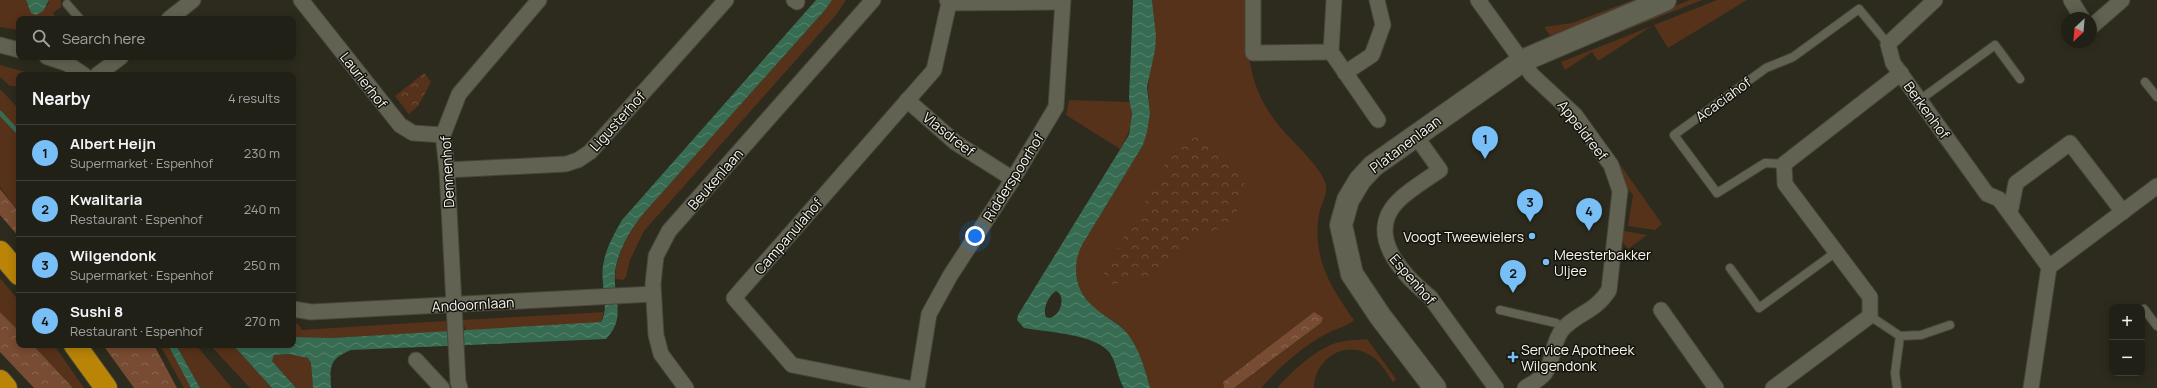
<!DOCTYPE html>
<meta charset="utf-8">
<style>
:root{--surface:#212016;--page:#2d2d23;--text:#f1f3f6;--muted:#a2a3a1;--line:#3e3e35;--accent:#78bff7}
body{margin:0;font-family:Manrope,sans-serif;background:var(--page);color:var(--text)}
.controls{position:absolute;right:12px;bottom:12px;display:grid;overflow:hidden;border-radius:8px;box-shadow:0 2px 10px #0003}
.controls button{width:36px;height:36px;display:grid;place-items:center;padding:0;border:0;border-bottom:1px solid var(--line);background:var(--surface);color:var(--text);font:20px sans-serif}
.compass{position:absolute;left:2061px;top:12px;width:36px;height:36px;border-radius:50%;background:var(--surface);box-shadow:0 2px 10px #0003;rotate:206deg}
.you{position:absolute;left:975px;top:236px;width:14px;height:14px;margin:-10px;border:3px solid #fff;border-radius:50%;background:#1a73e8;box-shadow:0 0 0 6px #1a73e833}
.badge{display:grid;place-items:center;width:26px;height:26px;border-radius:50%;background:var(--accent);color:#111;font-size:13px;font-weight:700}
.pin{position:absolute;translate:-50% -33px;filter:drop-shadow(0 1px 2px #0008)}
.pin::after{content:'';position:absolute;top:21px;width:14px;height:12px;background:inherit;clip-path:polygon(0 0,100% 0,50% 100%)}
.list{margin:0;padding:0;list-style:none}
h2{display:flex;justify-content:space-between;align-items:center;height:52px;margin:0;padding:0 16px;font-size:17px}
h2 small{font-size:13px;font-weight:400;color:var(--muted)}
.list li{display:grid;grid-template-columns:26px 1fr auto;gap:12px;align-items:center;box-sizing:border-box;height:56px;padding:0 16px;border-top:1px solid var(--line)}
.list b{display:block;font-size:15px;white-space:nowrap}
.list p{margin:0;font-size:13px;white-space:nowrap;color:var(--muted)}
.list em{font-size:13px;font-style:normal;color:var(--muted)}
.icon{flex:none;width:22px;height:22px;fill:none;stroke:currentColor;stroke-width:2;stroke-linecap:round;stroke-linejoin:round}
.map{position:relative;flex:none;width:2157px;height:388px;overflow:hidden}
.search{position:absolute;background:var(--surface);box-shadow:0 2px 10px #0003;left:16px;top:16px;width:280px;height:44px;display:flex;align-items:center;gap:10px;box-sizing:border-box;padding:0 14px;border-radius:8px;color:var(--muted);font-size:15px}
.panel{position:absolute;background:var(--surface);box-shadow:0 2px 10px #0003;left:16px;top:72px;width:280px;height:276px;border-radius:8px}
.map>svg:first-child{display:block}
.grass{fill:#57321a}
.forest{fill:url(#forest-crowns)}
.park{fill:url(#park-crowns)}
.water{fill:url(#water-waves);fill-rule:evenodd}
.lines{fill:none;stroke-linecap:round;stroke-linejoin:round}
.stream{stroke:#376c53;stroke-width:4.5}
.lane-casing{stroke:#464639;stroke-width:10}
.street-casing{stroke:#464639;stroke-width:17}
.secondary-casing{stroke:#464639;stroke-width:24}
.highway-casing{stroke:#464639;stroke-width:24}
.lane{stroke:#626252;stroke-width:8}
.street{stroke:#626252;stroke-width:15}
.secondary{stroke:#626252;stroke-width:22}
.highway{stroke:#ba8407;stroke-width:22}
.poi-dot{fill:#78bff7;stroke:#14130d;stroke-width:1.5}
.labels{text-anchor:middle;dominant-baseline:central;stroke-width:3;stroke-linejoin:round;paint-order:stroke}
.street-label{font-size:14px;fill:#f5f5ec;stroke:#14130d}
.poi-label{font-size:14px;fill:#f5f5ec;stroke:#14130d;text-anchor:start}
</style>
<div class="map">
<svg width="2157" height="388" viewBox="0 0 2157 388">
<defs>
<pattern id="forest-crowns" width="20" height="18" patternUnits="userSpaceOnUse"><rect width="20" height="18" fill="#784c32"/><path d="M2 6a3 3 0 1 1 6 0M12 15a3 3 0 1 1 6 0" fill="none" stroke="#8c6650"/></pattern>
<pattern id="park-crowns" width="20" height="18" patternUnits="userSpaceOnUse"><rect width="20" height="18" fill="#57321a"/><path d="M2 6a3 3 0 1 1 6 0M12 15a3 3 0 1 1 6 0" fill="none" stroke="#70503b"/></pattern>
<pattern id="water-waves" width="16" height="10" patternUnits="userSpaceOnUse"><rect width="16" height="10" fill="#376c53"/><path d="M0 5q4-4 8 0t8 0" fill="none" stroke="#55826c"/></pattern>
</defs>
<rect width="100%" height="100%" fill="#2c2b1d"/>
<g class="grass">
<polygon points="0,0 26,0 27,5 48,5 49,0 61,0 61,7 53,13 57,19 19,19 19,30 0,27"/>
<path d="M832 0H846L836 15 644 231 630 260 626 277 623 280 615 279C616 254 628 234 643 214L825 10Z"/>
<path d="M1152 0H1247C1248 58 1246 89 1287 135 1297 145 1321 169 1325 182 1329 193 1321 204 1319 214 1312 258 1330 286 1354 320 1347 327 1334 329 1326 334 1300 348 1280 367 1261 388H1234L1321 323 1314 312 1223 382 1224 388H1150C1145 369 1139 347 1126 332 1117 321 1105 317 1094 308 1077 294 1072 270 1079 250L1143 145 1150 113 1148 89 1155 26Z"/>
<polygon points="1633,0 1646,0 1552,38 1544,27 1572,23"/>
<polygon points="1690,0 1702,0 1561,56 1559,52"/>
<polygon points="1717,0 1747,0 1668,48 1654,25"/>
<polygon points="1652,26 1598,61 1592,52 1565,70 1561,62"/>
<polygon points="0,65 36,75 19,75 19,86 10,86 0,77"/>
<polygon points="0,89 19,109 19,204 15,207 0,187"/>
<path d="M1069 100 1130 102C1134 120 1130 133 1120 149L1066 115Z"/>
<polygon points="1619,163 1662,224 1655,230 1628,226 1633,195 1624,184 1617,164"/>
<polygon points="1624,231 1647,235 1628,249 1622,241"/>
<polygon points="0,278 19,301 19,331 0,312"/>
<polygon points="604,312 601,322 596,323 466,331 462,320"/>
<polygon points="446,321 447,332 332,338 293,337 293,323 298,324 302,330"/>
<path d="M1367 339 1396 379 1393 382C1386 372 1380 360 1368 354 1343 340 1314 360 1314 388H1277C1291 372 1316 349 1336 343 1346 340 1357 340 1367 339Z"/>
<polygon points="33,345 54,345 84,388 73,388"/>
<polygon points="160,345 168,345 191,388 184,388"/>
<polygon points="176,345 196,345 232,388 200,388"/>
<polygon points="210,345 233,345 272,388 250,388"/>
<polygon points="289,354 308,358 311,363 313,388 296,388 272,361 274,355"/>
</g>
<g class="forest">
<polygon points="0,189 19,212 19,237 0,215"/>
<polygon points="0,312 19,331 19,345 33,345 73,388 34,388 0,352"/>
<polygon points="1314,312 1323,318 1321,323 1234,388 1224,388 1223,382"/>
<polygon points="103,345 154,345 177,388 134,388"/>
</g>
<g class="park">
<polygon points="424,73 431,82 418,106 409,114 395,96"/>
<polygon points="1201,135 1206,135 1247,187 1231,224 1190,240 1158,279 1111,284 1103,272 1155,185 1167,160 1179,145"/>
</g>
<g class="water">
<polygon points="26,0 49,0 43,11 36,15 31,13"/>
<path d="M816 0H832L825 10 643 214C630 231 618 250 615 272 613 300 627 316 606 339L351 350C329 359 330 366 331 388H313L311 363 308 358 289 354 274 355 272 361 296 388H272L233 345H293V337L332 338 601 322C610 308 600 283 603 266 605 250 614 234 622 220Z"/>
<path d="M1133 0H1152L1156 36 1155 50 1147 87 1150 113 1147 132 1143 145 1082 245C1071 266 1075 293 1095 308 1105 317 1117 322 1126 332 1139 347 1145 369 1150 388H1124C1117 377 1117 364 1110 353 1096 334 1047 332 1024 328L1017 320 1018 315 1129 135 1132 114 1129 98ZM1056 291C1067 296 1060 316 1050 318L1046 317C1042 309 1049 295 1056 291Z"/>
<polygon points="168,345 176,345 200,388 191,388"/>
</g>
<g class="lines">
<polyline class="stream" points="0,113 19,133"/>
<g class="lane-casing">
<g id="lane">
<polyline points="67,4 80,19"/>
<polyline points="2145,82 2157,97"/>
<polyline points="1921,99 1995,45 2020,79"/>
<polyline points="1784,164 1765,163 1717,193 1674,135 1766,68 1793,57 1859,9 1888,44"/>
<polyline points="1730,268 1759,308 1836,252"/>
<polyline points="2144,309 2157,326"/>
<polyline points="1500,310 1556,323 1563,329"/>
<polyline points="1870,316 1900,336 1895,373 1897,388"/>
<polyline points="1900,336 1921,335 1950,325"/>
</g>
</g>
<g class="street-casing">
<g id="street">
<polyline points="301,0 400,125 413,133 443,135"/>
<polyline points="794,0 797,2"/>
<polyline points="947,0 949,3 1062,2"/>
<polyline points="1253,0 1253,53 1331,52"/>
<polyline points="1334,0 1331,52 1378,120"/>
<path d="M1478 0 1532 75 1575 115 1611 165 1620 191 1609 290C1595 313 1576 313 1562 330 1552 343 1554 360 1545 373 1541 379 1531 384 1525 388"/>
<polyline points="1935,0 1888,44 1893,63 1987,194 1999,199 2049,267 2031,388"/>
<polyline points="2071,0 2082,18"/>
<polyline points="169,19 193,0"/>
<polyline points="2091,27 2122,0"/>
<polyline points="0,45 19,50"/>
<polyline points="47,57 68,64 84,75"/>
<polyline points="1345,73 1372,55 1383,25 1377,0"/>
<polyline points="97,75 121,57"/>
<polyline points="907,100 956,143 1013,179"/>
<path d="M1415 135 1440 170C1426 180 1410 189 1398 201 1364 235 1404 276 1430 297L1496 388"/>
<polyline points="447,170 566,164 578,160 590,152 726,0"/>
<polyline points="2010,213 2016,183 2070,143 2123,212"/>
<polyline points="2049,267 2157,186"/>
<polyline points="293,309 311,312 653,294"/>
<polyline points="1661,310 1716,388"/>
<polyline points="416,360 442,388"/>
<polyline points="460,388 458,382 447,170 443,135 459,94 539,0"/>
<polyline points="686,388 661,354 656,335 653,284 656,256 669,231 873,0"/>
<polyline points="908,388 792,365 734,298 934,70 949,3"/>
<polyline points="917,388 929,314 950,276 1013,179 1056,107 1063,0"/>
<polyline points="1773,388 1870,316 1870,297 1785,184 1784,164 1901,73"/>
</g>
</g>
<g class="secondary-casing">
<polyline id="secondary" points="1435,388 1380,316 1352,274 1341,225 1348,200 1360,180 1373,166 1522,61 1665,0"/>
</g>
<g class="highway-casing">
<g id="highway">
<polyline points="0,252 19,274"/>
<polyline points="75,345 106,388"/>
<polyline points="0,381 6,388"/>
</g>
</g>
<use href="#lane" class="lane"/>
<use href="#street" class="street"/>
<use href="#secondary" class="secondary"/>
<use href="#highway" class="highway"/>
</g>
<g class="poi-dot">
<circle cx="1532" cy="236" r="4"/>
<circle cx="1546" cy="262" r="4"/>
<path d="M1511 351h4v4h4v4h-4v4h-4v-4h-4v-4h4z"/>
</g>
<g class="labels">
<g class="street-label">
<text transform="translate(364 80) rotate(52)">Laurierhof</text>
<text transform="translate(1723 99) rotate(-36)">Acaciahof</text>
<text transform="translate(1927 110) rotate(54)">Berkenhof</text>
<text transform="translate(617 121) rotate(-48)">Ligusterhof</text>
<text transform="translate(1583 130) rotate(52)">Appeldreef</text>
<text transform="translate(949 134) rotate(38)">Vlasdreef</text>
<text transform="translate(1405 144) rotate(-37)">Platanenlaan</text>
<text transform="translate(447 172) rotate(-93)">Dennenhof</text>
<text transform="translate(1013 177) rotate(-58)">Ridderspoorhof</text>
<text transform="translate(715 179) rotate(-49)">Beukenlaan</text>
<text transform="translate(788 236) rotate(-49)">Campanulahof</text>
<text transform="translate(1413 279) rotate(49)">Espenhof</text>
<text transform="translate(473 304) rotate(-3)">Andoornlaan</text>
</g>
<g class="poi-label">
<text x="1524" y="236" text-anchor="end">Voogt Tweewielers</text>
<text x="1554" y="254">Meesterbakker<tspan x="1554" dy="16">Uljee</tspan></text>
<text x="1521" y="349">Service Apotheek<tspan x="1521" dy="16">Wilgendonk</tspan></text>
</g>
</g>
</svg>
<div class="controls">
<button>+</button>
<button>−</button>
</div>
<svg class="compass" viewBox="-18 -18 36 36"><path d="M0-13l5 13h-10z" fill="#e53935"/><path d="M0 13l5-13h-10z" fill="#a2a3a1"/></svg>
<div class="you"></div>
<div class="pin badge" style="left:1485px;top:159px">1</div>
<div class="pin badge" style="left:1513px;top:293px">2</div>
<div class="pin badge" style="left:1530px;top:222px">3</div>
<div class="pin badge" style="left:1589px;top:231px">4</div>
<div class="search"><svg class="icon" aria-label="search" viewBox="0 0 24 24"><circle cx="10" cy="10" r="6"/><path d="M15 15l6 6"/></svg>Search here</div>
<section class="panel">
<h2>Nearby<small>4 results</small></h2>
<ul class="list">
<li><span class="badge">1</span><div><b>Albert Heijn</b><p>Supermarket · Espenhof</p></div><em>230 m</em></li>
<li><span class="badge">2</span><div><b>Kwalitaria</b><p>Restaurant · Espenhof</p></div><em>240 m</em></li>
<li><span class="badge">3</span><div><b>Wilgendonk</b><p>Supermarket · Espenhof</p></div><em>250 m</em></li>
<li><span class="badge">4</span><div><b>Sushi 8</b><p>Restaurant · Espenhof</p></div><em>270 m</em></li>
</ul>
</section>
</div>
